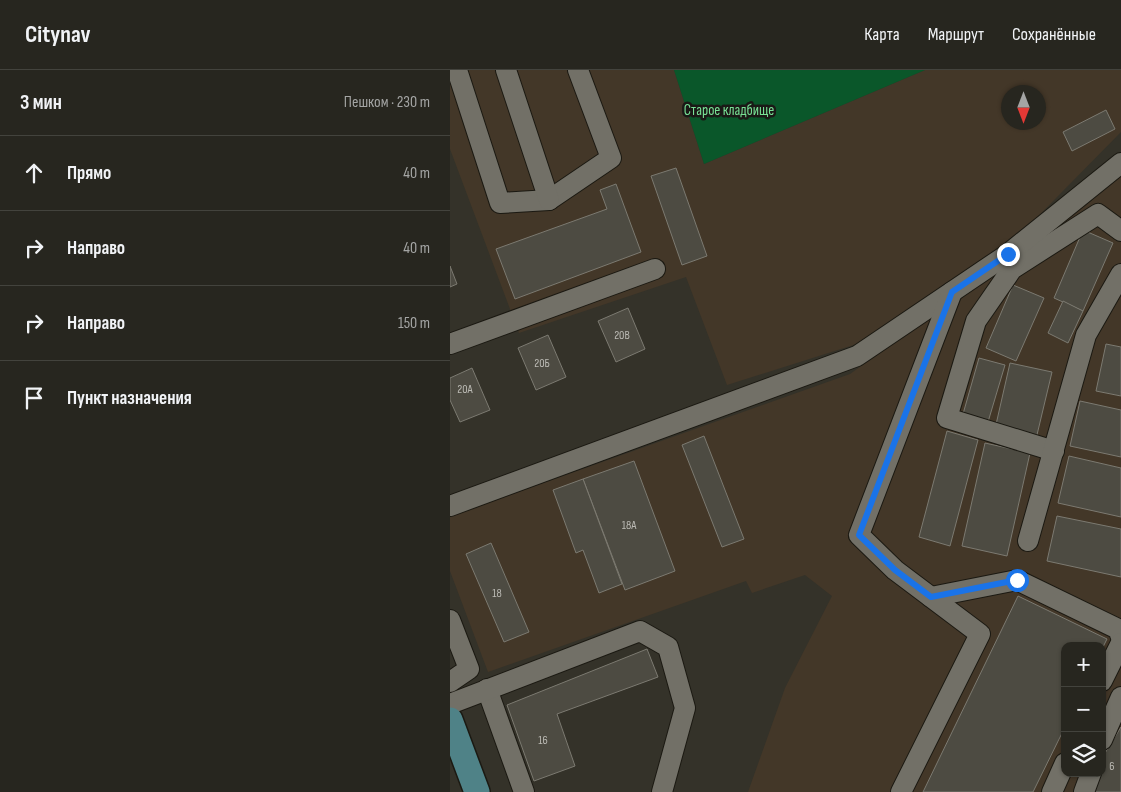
<!DOCTYPE html>
<html lang="ru">
<meta charset="utf-8">
<style>
:root{--surface:#27261f;--page:#33322c;--text:#f1f3f6;--muted:#a4a5a4;--line:#43433d}
body{margin:0;font-family:"Sofia Sans Condensed",sans-serif;background:var(--page);color:var(--text)}
.controls{position:absolute;right:15px;bottom:15px;display:grid;overflow:hidden;border-radius:10px;box-shadow:0 1px 4px #0004}
.controls button{width:45px;height:45px;display:grid;place-items:center;padding:0;border:0;border-bottom:1px solid var(--line);background:var(--surface);color:var(--text);font:25px sans-serif}
.compass{position:absolute;left:551px;top:15px;width:45px;height:45px;border-radius:50%;background:var(--surface);box-shadow:0 1px 4px #0004;rotate:180deg}
.stop{position:absolute;width:15px;height:15px;margin:-11px;border:4px solid #1a73e8;border-radius:50%;background:#fff}
.stop.end{background:#1a73e8;border-color:#fff;box-shadow:0 1px 5px #0008}
.list{margin:0;padding:0;list-style:none}
h2{display:flex;justify-content:space-between;align-items:center;height:65px;margin:0;padding:0 20px;font-size:21px}
h2 small{font-size:16px;font-weight:400;color:var(--muted)}
.list li{display:grid;grid-template-columns:32px 1fr auto;gap:15px;align-items:center;box-sizing:border-box;height:75px;padding:0 20px;border-top:1px solid var(--line)}
.list b{display:block;font-size:19px;white-space:nowrap}
.list em{font-size:16px;font-style:normal;color:var(--muted)}
.icon{flex:none;width:28px;height:28px;fill:none;stroke:currentColor;stroke-width:2;stroke-linecap:round;stroke-linejoin:round}
.map{position:relative;flex:none;width:671px;height:722px;overflow:hidden}
header{display:flex;align-items:center;gap:30px;box-sizing:border-box;height:70px;padding:0 25px;background:var(--surface);border-bottom:1px solid var(--line)}
header strong{font-size:24px}
nav{display:flex;gap:28px;margin-inline-start:auto;font-size:18px}
main{display:flex}
aside{flex:1;background:var(--surface)}
.map>svg:first-child{display:block}
.industrial{fill:#433728;fill-rule:evenodd}
.green{fill:#0a572a}
.building{fill:#4d4b42;stroke:#7c7a71}
.lines{fill:none;stroke-linecap:round;stroke-linejoin:round}
.minor-casing{stroke:#1b1912;stroke-width:22}
.major-casing{stroke:#1b1912;stroke-width:28}
.minor{stroke:#727067;stroke-width:20}
.major{stroke:#4f8287;stroke-width:25}
.route{stroke:#1a73e8;stroke-width:6}
.labels{text-anchor:middle;dominant-baseline:central;stroke-width:5;stroke-linejoin:round;paint-order:stroke}
.number-label{font-size:12px;fill:#bcbbb5}
.park-label{font-size:15px;fill:#78e195;stroke:#1a1916}
</style>
<header>
<strong>Citynav</strong>
<nav><a>Карта</a><a>Маршрут</a><a>Сохранённые</a></nav>
</header>
<main>
<aside>
<h2>3 мин<small>Пешком · 230 m</small></h2>
<ul class="list">
<li><svg class="icon" aria-label="ahead" viewBox="0 0 24 24"><path d="M12 20V5M6 11l6-6 6 6"/></svg><div><b>Прямо</b></div><em>40 m</em></li>
<li><svg class="icon" aria-label="right" viewBox="0 0 24 24"><path d="M7 20v-9h11M14 6l5 5-5 5"/></svg><div><b>Направо</b></div><em>40 m</em></li>
<li><svg class="icon" aria-label="right" viewBox="0 0 24 24"><path d="M7 20v-9h11M14 6l5 5-5 5"/></svg><div><b>Направо</b></div><em>150 m</em></li>
<li><svg class="icon" aria-label="arrive" viewBox="0 0 24 24"><path d="M6 21V4h12l-3 4 3 4H6"/></svg><div><b>Пункт назначения</b></div></li>
</ul>
</aside>
<div class="map">
<svg width="671" height="722" viewBox="0 0 671 722">
<rect width="100%" height="100%" fill="#343229"/>
<g class="industrial">
<path d="M0 0H224L254 94 475 0H671V62L554 181 413 272 277 315 236 207 69 263 0 79ZM558 22H588V52H558Z"/>
<path d="M671 102V722H298L335 618 382 526 355 505 302 523 296 511 38 602 0 501V446L400 304 563 188ZM615 576H652V703H615Z"/>
</g>
<polygon class="green" points="224,0 475,0 254,94"/>
<g class="building">
<polygon points="656,40 665,59 622,81 613,62"/>
<polygon points="226,98 257,186 232,195 201,106"/>
<polygon points="166,114 191,182 65,229 46,179 157,139 150,120"/>
<polygon points="633,160 663,173 633,241 604,228"/>
<polygon points="0,196 7,214 0,217"/>
<polygon points="563,215 594,228 566,291 536,278"/>
<polygon points="613,231 633,241 618,273 598,263"/>
<polygon points="178,238 195,279 166,292 148,251"/>
<polygon points="98,265 116,307 86,320 68,278"/>
<polygon points="656,274 671,277 671,326 646,321"/>
<polygon points="529,288 555,295 538,352 513,344"/>
<polygon points="560,293 602,302 586,369 545,359"/>
<polygon points="22,298 40,340 10,352 0,330 0,308"/>
<polygon points="630,331 671,340 671,387 620,376"/>
<polygon points="497,361 528,370 500,476 469,467"/>
<polygon points="254,366 294,469 272,477 232,375"/>
<polygon points="535,373 580,383 557,486 512,476"/>
<polygon points="619,386 671,398 671,447 608,433"/>
<polygon points="184,391 225,501 175,520 133,409"/>
<polygon points="133,409 172,514 149,523 133,480 126,483 103,420"/>
<polygon points="607,446 671,459 671,507 597,491"/>
<polygon points="41,473 79,562 54,572 16,484"/>
<polygon points="568,526 657,569 652,579 652,576 615,576 615,657 583,722 473,722"/>
<polygon points="197,579 208,607 107,644 125,696 84,711 57,635"/>
<polygon points="671,657 671,722 644,722 646,703 652,703 652,688"/>
</g>
<g class="lines">
<g class="minor-casing">
<g id="minor">
<polyline points="7,0 50,133 99,130 161,88 128,0"/>
<polyline points="56,0 99,130"/>
<polyline points="0,274 205,199"/>
<polyline points="604,381 497,348 526,251 562,199 648,144 671,161"/>
<polyline points="0,436 407,286 558,184 671,93"/>
<polyline points="578,471 636,265 671,204"/>
<polyline points="481,527 567,510 668,559 671,567"/>
<polyline points="0,550 19,599 0,612"/>
<polyline points="652,611 671,573"/>
<polyline points="37,619 74,722"/>
<polyline points="0,634 190,561 218,577 235,638 212,722"/>
<polyline points="652,670 671,627"/>
<polyline points="451,722 530,564 445,500 409,465 502,222"/>
<polyline points="602,722 615,693"/>
<polyline points="634,722 641,703"/>
</g>
</g>
<g class="major-casing">
<polyline id="major" points="0,650 27,722"/>
</g>
<use href="#minor" class="minor"/>
<use href="#major" class="major"/>
</g>
<g class="lines">
<polyline class="route" points="558,184 502,222 409,465 445,500 481,527 567,510"/>
</g>
<g class="labels">
<g class="number-label">
<text x="172" y="265">20В</text>
<text x="92" y="293">20Б</text>
<text x="15" y="319">20А</text>
<text x="179" y="455">18А</text>
<text x="47" y="523">18</text>
<text x="93" y="670">16</text>
<text x="662" y="696">6</text>
</g>
<g class="park-label">
<text x="279" y="40">Старое кладбище</text>
</g>
</g>
</svg>
<div class="controls">
<button>+</button>
<button>−</button>
<button><svg class="icon" aria-label="layers" viewBox="0 0 24 24"><path d="M12 4l9 5-9 5-9-5zM3 14l9 5 9-5"/></svg></button>
</div>
<svg class="compass" viewBox="-18 -18 36 36"><path d="M0-13l5 13h-10z" fill="#e53935"/><path d="M0 13l5-13h-10z" fill="#a4a5a4"/></svg>
<div class="stop" style="left:567px;top:510px"></div>
<div class="stop end" style="left:558px;top:184px"></div>
</div>
</main>
